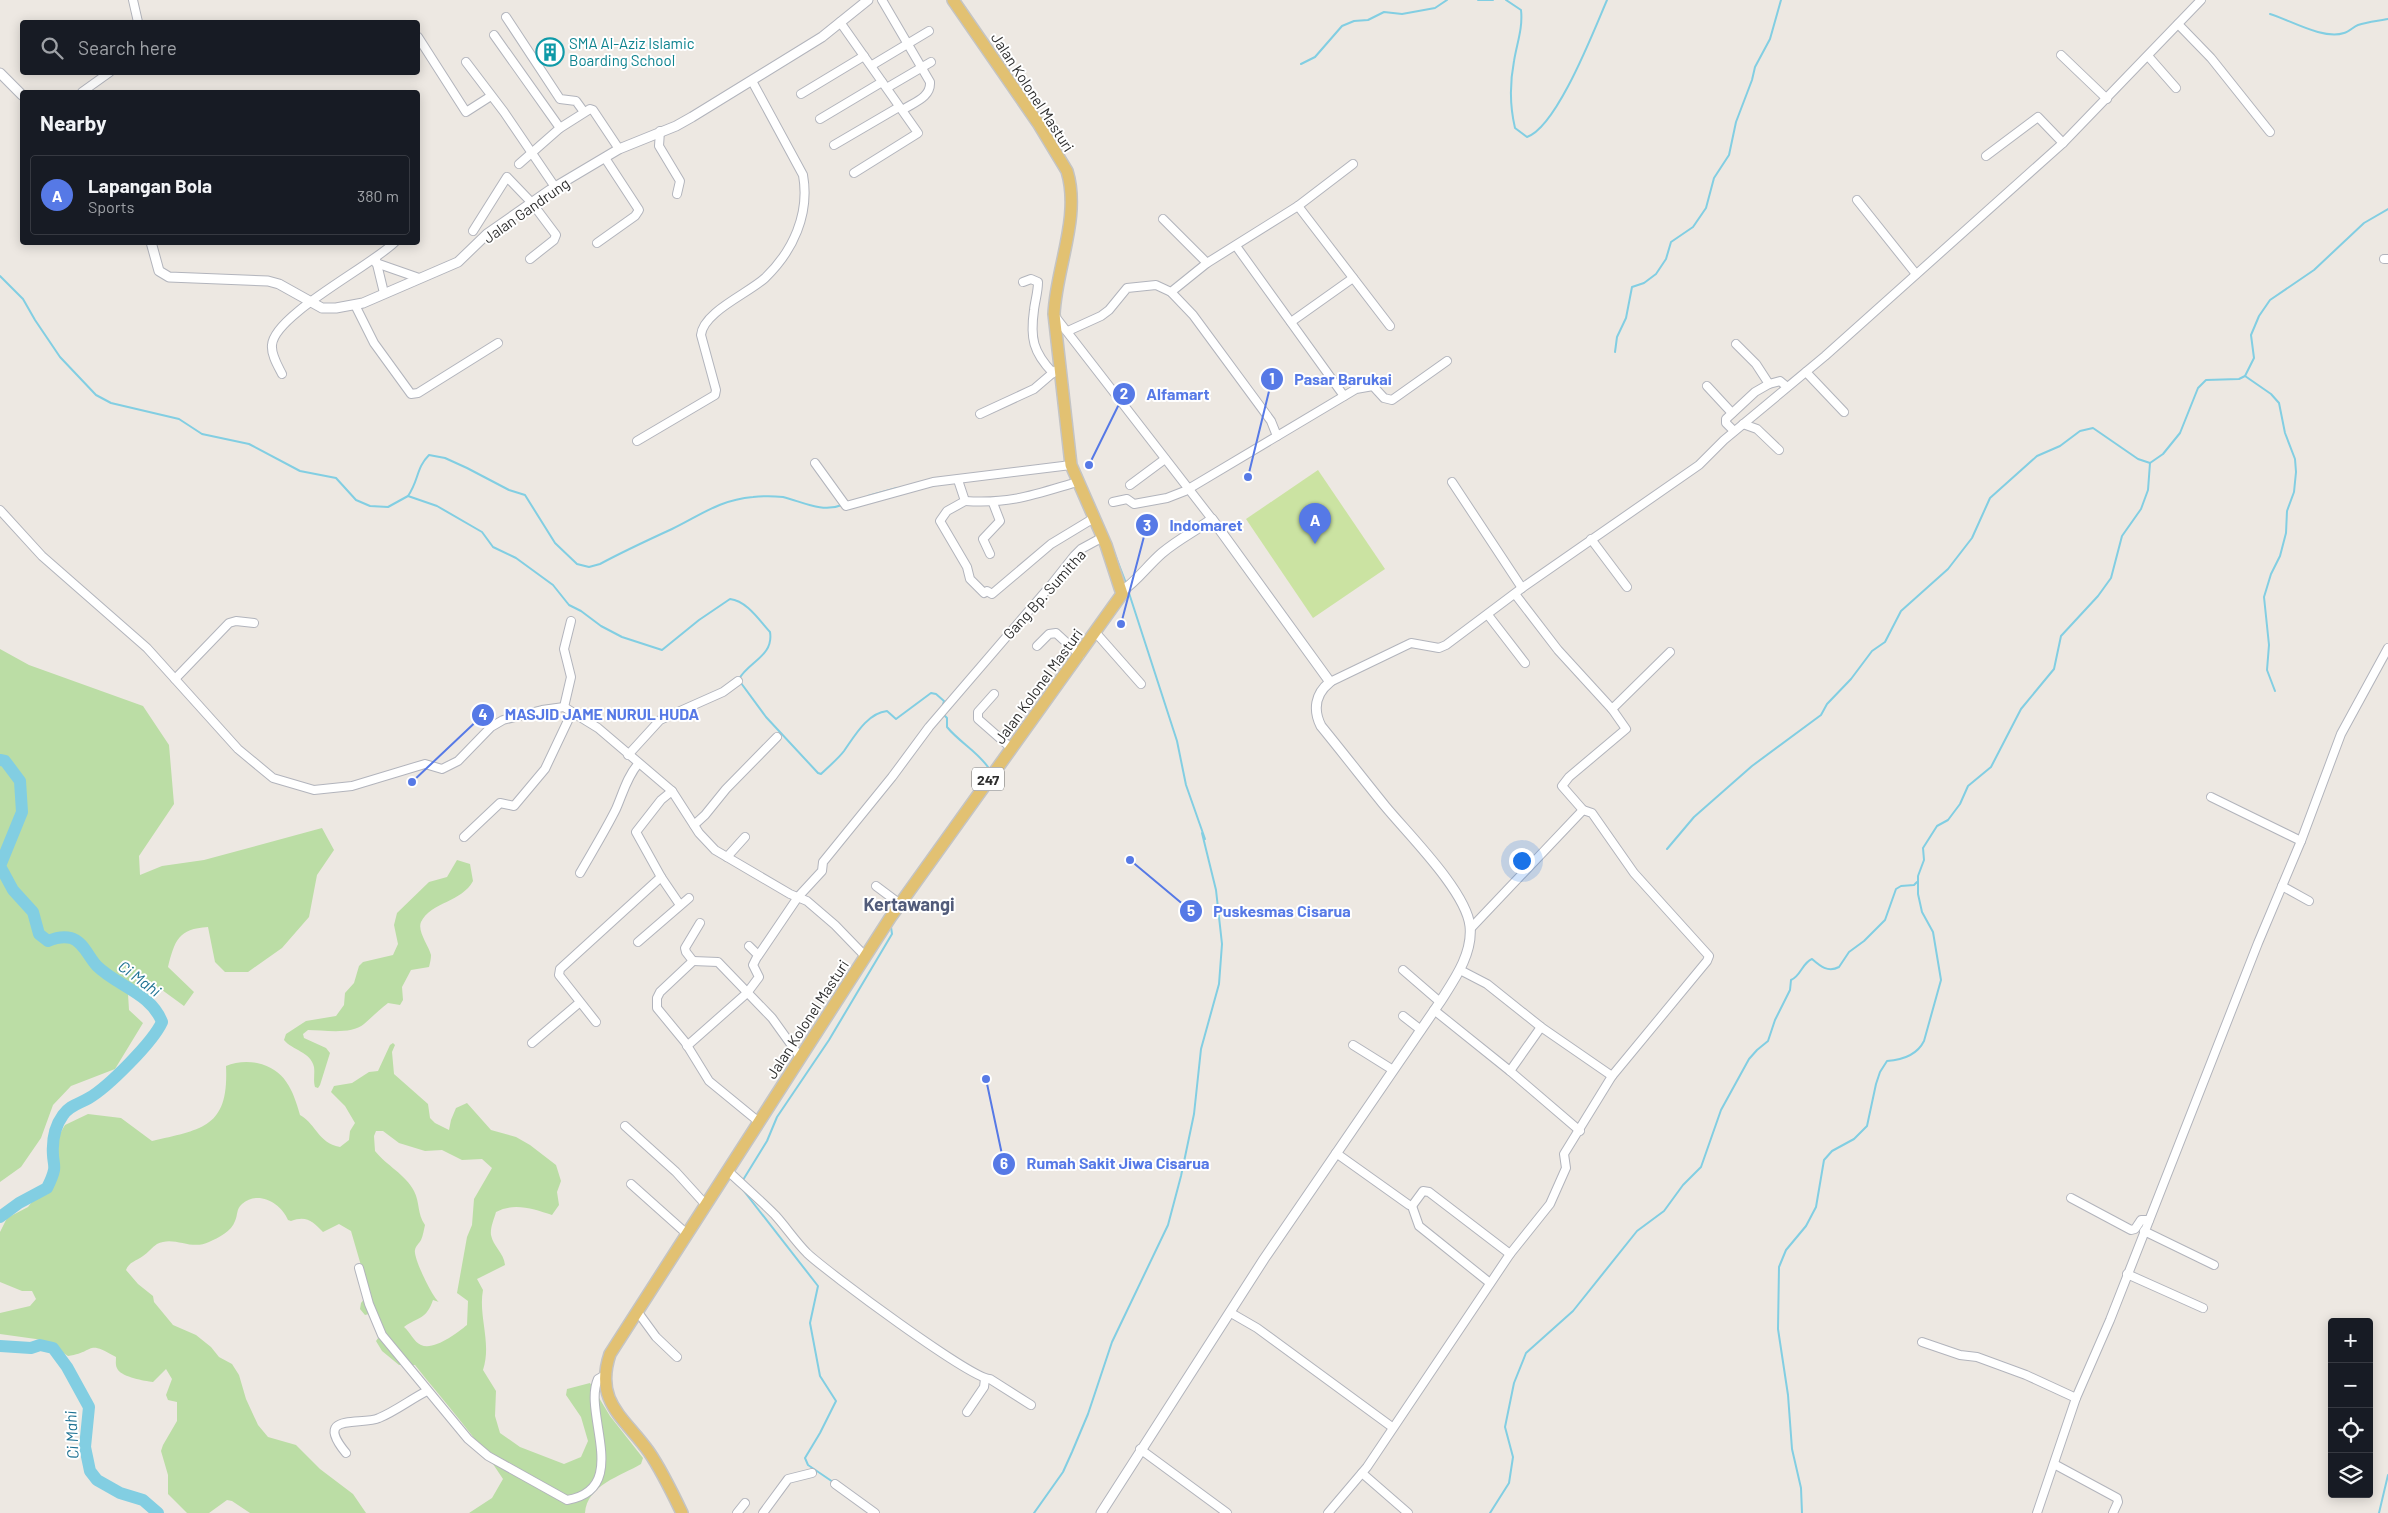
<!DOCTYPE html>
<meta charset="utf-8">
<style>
:root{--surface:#171b24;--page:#242831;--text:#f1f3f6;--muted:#9ea1a6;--line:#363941;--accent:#5679e6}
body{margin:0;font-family:Barlow,sans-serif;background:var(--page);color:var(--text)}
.controls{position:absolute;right:15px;bottom:15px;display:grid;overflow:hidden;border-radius:5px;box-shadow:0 2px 12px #0003}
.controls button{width:45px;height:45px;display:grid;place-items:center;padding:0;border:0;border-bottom:1px solid var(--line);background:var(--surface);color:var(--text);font:25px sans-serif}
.you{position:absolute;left:1521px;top:860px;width:18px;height:18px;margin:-12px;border:4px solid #fff;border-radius:50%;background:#1a73e8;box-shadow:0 0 0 8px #1a73e833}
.badge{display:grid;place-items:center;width:32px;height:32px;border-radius:50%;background:var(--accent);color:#fff;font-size:16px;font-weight:700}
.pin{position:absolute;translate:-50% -41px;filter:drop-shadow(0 1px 2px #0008)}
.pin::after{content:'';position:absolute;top:26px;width:18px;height:15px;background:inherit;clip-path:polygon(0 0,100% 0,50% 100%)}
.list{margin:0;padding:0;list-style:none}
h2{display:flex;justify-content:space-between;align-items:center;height:65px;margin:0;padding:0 20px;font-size:21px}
h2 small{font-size:16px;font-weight:400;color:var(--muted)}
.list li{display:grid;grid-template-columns:32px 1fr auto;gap:15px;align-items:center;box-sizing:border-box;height:80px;margin:0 10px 10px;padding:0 10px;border:1px solid var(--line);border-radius:5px}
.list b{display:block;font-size:19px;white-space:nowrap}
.list p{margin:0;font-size:16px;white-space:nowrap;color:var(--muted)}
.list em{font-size:16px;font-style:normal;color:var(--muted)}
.icon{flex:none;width:28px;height:28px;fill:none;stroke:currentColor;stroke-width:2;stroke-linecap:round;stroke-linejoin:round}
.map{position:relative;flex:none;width:2388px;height:1513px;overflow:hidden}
.search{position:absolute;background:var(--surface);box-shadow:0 2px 12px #0003;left:20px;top:20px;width:400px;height:55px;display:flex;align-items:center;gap:12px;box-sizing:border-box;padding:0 18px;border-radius:5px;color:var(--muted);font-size:19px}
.panel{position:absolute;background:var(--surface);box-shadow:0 2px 12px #0003;left:20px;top:90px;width:400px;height:155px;border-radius:5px}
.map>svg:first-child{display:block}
.green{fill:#bbdda5;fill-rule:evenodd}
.pitch{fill:#cbe3a2}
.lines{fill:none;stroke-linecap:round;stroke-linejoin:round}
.stream{stroke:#82cee2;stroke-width:2}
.river{stroke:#82cee2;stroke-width:12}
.minor-casing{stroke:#b2b4bc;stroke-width:10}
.tertiary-casing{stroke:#b2b4bc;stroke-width:11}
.primary-casing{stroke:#c4c4c4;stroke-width:14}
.minor{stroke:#fff;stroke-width:8}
.tertiary{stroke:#fff;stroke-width:9}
.primary{stroke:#e2c172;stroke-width:11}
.labels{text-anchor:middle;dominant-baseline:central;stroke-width:4;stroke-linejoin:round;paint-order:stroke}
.shield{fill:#fff;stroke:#6d6d6d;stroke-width:1}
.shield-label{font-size:14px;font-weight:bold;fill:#2e2e2e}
.culture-label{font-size:15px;fill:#0d838f;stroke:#fff;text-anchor:start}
.street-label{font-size:15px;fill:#2e2e2e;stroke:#fff}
.water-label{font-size:16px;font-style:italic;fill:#1d7192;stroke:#fff}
.quarter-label{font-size:18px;font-weight:bold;fill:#525c7a;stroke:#fff}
.leader{fill:none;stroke:#5679e6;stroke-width:2}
.callout-dot{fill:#5679e6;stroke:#fff;stroke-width:2}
.mark-label{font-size:15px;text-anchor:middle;font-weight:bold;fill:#fff}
.callout-label{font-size:16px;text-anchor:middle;font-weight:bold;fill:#5679e6;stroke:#fff;stroke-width:4;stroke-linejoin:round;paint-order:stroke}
</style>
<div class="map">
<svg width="2388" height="1513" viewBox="0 0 2388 1513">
<rect width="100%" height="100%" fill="#ede8e2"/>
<g class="green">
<path d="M0 649 29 665 143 706 169 745 174 804 139 856 140 875 162 866 204 860 322 828 334 850 317 875 309 917 282 948 248 972H225L215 962 208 927C178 929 175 940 168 967L194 992 184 1006 158 987 150 1001 128 994 129 1010 143 1023 115 1069 71 1086 53 1105 41 1138 21 1167 0 1182Z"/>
<path d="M457 860 470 864 473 881C462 902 431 902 421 922 417 931 429 946 431 955 431 959 430 963 429 967L411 970 402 987 403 1000 400 1005 388 1003C379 1010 372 1017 364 1024 351 1035 324 1030 308 1030L303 1034 304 1038 326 1048 330 1053 320 1085 318 1088 315 1087C313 1080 315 1074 314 1067 311 1052 292 1050 284 1040L286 1034 306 1021 336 1016 344 1005 345 993 354 983 359 966 363 962 393 955 398 944 394 925 397 913 429 882 447 877Z"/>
<path d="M393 1043 395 1045 392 1052 394 1074 428 1104 430 1118 435 1123 449 1130 451 1120 456 1108 467 1103 491 1130 516 1137 530 1145 556 1165 561 1181 557 1192 559 1205 552 1215C534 1209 514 1202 496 1212 494 1219 490 1228 491 1235 493 1246 504 1253 505 1265L477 1279 483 1290C478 1316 492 1343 483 1370L496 1391 495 1416 500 1433 520 1447 564 1464 581 1457 588 1441 581 1417 566 1395 567 1389 590 1383 610 1416 643 1458 641 1464C621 1476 587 1485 585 1513H469L492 1498 503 1479C477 1438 445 1403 415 1365H399L382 1351 376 1341 384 1330C381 1320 377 1311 365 1315L360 1309 361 1303 369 1293 351 1231 339 1224 323 1232C313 1222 307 1215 291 1221L288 1220C281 1203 258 1190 242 1204 236 1209 238 1215 235 1221 232 1231 218 1238 209 1242 191 1251 174 1235 157 1244 152 1247 148 1253 143 1256 136 1261 129 1262 126 1270L138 1284 153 1296 154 1302 173 1325 196 1335 211 1347 219 1357 232 1364 239 1375 246 1399 258 1425 268 1437 296 1445 320 1469 353 1494 366 1513H250L232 1501 227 1500 209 1513H187L168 1494V1475L161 1451 163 1445 177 1421V1402L168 1400 166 1395 172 1379 166 1369 153 1382C144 1381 123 1377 118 1370 115 1366 116 1362 116 1357 85 1339 96 1352 68 1356L43 1340 0 1334V1313L30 1306 36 1299 32 1291H22L0 1282V1232L7 1218 28 1207 57 1169 58 1137 65 1125 88 1114 121 1118 152 1141C202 1129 229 1128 226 1066 235 1062 247 1061 257 1063 285 1069 293 1090 300 1115 318 1126 317 1142 340 1147L349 1140 350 1131 355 1123 345 1106 331 1092 334 1086 352 1083 369 1072 378 1071 390 1045ZM376 1131H383L399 1143 425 1151 442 1150 462 1160 482 1159 492 1168 474 1199 472 1225 467 1237 457 1293 468 1301 467 1325C457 1333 434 1351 421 1345 414 1342 410 1332 404 1327 419 1316 426 1320 433 1300L439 1302C433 1298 413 1258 415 1250 416 1245 419 1244 421 1240 423 1236 424 1229 425 1225 417 1214 420 1202 414 1191 406 1175 386 1165 375 1151L374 1136Z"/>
</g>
<polygon class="pitch" points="1318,470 1385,569 1313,618 1246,519"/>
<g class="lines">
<g class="stream">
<polyline points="1478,0 1493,0"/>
<path d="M1506 0 1521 10C1523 28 1517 43 1514 61 1510 82 1510 107 1515 128L1527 137C1557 127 1594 30 1607 0"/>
<path d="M2270 14C2290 20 2323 40 2344 33 2349 32 2353 27 2358 25 2367 22 2378 21 2388 19"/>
<polyline points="1301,64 1315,57 1342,26 1354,21 1368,20 1384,12 1402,14 1435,8 1447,0"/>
<path d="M0 276 23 299 35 320 60 357 96 395 111 403 179 419 202 434 249 444 300 471 336 478 356 500 370 506 388 507 408 496 437 506 482 532 493 547 516 558 553 585 569 605 581 611 601 626 622 637 662 650 699 620 730 599C747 601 759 620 770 632 774 656 748 662 739 679"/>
<polyline points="1615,352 1617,337 1626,318 1632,287 1644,283 1656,274 1666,259 1671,242 1693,227 1706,208 1714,178 1729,155 1736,122 1752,80 1755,67 1770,39 1781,0"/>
<polyline points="2245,376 2271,394 2279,403 2285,433 2295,459 2296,472 2294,492 2287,511 2286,533 2280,556 2271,574 2264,597 2269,645 2267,670 2275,691"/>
<polyline points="1079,470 1083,479"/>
<path d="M408 496C419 480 416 468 429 455L445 458 467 468 509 490 525 495 555 543 577 564 589 567 600 564C624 551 648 540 672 529 701 515 719 500 753 497 762 496 774 496 783 497 803 502 822 513 842 505"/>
<polyline points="868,496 897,488"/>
<polyline points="1114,552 1126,583"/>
<path d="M741 683 766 717 818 773 821 774C829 766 838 759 844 751 854 737 867 713 887 711L896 719 931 693 936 694 944 701 942 708"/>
<path d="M944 715 947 718V727C960 743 979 752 990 770"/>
<polyline points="1667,849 1694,817 1752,766 1821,715 1827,704 1851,679 1872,651 1885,642 1901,611 1948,569 1972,538 1990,498 2037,456 2060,446 2080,431 2093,428 2138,459 2150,463"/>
<polyline points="743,1180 767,1141 777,1117 829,1040 892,934 891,927"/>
<polyline points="740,1186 818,1286 810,1323 820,1376 836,1401 820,1433 805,1458 808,1465 833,1482"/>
<polyline points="1034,1513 1063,1472 1072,1452 1088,1414 1112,1342 1168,1225 1181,1176 1194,1114 1201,1049 1219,984 1222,944 1216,890 1202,833 1205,839 1186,785 1177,741 1128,590"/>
<path d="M1490 1513 1509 1483 1513 1457 1505 1427 1514 1383 1526 1353 1573 1311 1637 1231 1664 1211 1683 1185 1701 1167 1721 1110 1749 1059 1757 1050 1768 1041 1775 1020 1790 990 1791 980C1801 976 1802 963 1812 959 1820 966 1828 973 1839 967L1849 952 1864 941 1885 920 1896 889 1901 886 1914 885 1917 882"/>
<path d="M1802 1513 1801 1488 1792 1449 1788 1395 1778 1329 1779 1267 1786 1250 1806 1226 1816 1207 1824 1160 1832 1151 1854 1139 1867 1126 1876 1084 1880 1072 1887 1061C1902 1060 1917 1055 1924 1041L1941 980 1933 932 1922 912 1918 894V876L1924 860 1923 848 1937 826 1948 820 1960 804 1968 786 1991 767 2021 709 2054 669 2061 636 2098 596 2111 578 2122 536 2141 509 2148 490 2150 463 2163 454 2180 433 2198 388 2206 380 2239 379 2245 376 2254 358 2251 335 2259 316 2270 300 2314 270 2364 223 2388 209"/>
<polyline points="2379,1513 2388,1475"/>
</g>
<g class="river">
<path d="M0 760 5 761 20 781 22 812 0 866 13 890 33 912 39 934 48 941C55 938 63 936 71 938 83 941 89 958 97 966 117 986 151 993 162 1022 153 1042 108 1087 89 1098 79 1104 70 1105 63 1115 55 1126 52 1141 53 1155 53 1160 55 1165 54 1170 53 1176 50 1182 47 1188L19 1203 0 1217"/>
<polyline points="0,1346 31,1348 40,1345 53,1348 67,1367 89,1407 85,1447 90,1471 97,1480 120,1493 143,1500 158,1513"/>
</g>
<g class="minor-casing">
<g id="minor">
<polyline points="133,0 138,22"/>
<path d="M882 0 930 82C931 97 915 102 904 109"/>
<polyline points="506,17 560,99 576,101 584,112"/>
<polyline points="840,22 918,133 854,173"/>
<polyline points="2178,24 2211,58 2270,132"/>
<polyline points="494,35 560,128"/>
<polyline points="418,37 466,112 491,96"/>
<polyline points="2061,55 2107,99"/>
<polyline points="2148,56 2176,88"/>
<polyline points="466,62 504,112 555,187"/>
<polyline points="874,64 929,31"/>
<polyline points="890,86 931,62"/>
<polyline points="82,92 110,72"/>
<polyline points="801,94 864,56"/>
<polyline points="820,119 882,82"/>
<polyline points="660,131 659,146 680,181 677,194"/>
<polyline points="834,145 899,107"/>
<polyline points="1986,156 2038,117 2063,143"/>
<polyline points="519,164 560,128 590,109 593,110 619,149"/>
<polyline points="1857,200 1916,274"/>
<polyline points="1298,206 1390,326"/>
<polyline points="1163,219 1207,263"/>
<polyline points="473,231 507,177 532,203 556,235 554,240 530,259"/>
<polyline points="597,243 635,216 639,210 605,158"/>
<polyline points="1236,246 1344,396"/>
<polyline points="2384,259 2388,259"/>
<polyline points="376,260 384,293"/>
<polyline points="376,263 419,278"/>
<path d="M1023 282 1031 279 1038 282C1038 292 1035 301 1034 310 1030 338 1033 352 1053 373"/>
<polyline points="1171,292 1193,315 1271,421 1277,436"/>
<polyline points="355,305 374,343 411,394 418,393 498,343"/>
<polyline points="1054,315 1212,519"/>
<polyline points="1291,322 1353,278"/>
<polyline points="1068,331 1101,316 1109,310 1127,288 1156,285 1171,292 1207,263 1298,206 1353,164"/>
<polyline points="1806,372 1844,412"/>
<path d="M282 374C278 366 271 355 272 345 274 315 371 266 395 242"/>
<polyline points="1769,384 1780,381 1786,386"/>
<polyline points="1707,386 1732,413"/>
<polyline points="980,414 1034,389 1055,371"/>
<polyline points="1743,424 1757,429 1779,450"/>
<polyline points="1734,431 1726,423 1726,419 1755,392 1769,384 1756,364 1736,344"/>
<path d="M637 441 715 395 716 390 701 335C703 312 749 293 765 278 793 251 810 214 803 175L752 81"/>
<polyline points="815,463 846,506 933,482 1071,465"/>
<polyline points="958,480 965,501 947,511 940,521 967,567 970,579 984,593 987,591 992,594 1051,544 1094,518"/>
<polyline points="1452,482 1522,588"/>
<polyline points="1130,485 1165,459"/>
<path d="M965 501C1011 504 1033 495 1077 482"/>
<polyline points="1113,502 1127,499 1134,504 1167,498 1185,491 1356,389 1373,386 1384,398 1392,400 1447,361"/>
<polyline points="0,510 42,556 147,648 238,749 273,778 314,790 352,786 425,764 442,769 458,761 491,727 503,720 542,710 564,707 598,728 672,791 699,833 715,850 790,894 807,901 835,925 865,956"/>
<polyline points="1591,539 1627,587"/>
<polyline points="990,554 983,539 1000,521 993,503"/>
<polyline points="1515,594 1558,650 1612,709 1670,652"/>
<polyline points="1488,615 1525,663"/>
<polyline points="1096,633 1141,684"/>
<polyline points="1037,646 1049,634 1056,633 1080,655"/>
<polyline points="175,679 229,623 236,621 254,623"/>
<polyline points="1330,682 1411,643 1439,648 1446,645 1522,588 1699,465 1724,440 1825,356 2063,143 2201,0"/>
<polyline points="994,694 978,712 978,719 1011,748"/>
<polyline points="564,707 571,677 564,649 571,621"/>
<polyline points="628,755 660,720 723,692 738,681"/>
<polyline points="2211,797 2301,841"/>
<polyline points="1583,810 1562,786 1569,777 1626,729 1612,709"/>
<polyline points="694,825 705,815 726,789 777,737"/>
<polyline points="464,837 500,803 514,806 545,769 572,712"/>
<polyline points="727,857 745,837"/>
<path d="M580 873C592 852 605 831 616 809 623 793 627 777 638 764"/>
<polyline points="661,877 680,905"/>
<polyline points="876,886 900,904"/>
<polyline points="2282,886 2309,901"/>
<polyline points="1471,928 1583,810 1592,813 1634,873 1709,956 1707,961 1612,1076"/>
<polyline points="638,942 689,898"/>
<polyline points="758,956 798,897 822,871 823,862 892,777 929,727 1051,585 1074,556 1081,549 1103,537"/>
<polyline points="693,961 660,992 657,998 657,1008 685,1042 709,1081 759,1122"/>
<polyline points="693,961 718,962 772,1018 800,1057"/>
<polyline points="693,961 686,952 685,948 700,923"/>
<polyline points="1403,970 1440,1002"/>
<polyline points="1434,1010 1510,1071 1580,1131"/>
<polyline points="1403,1016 1421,1030"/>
<polyline points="596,1022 559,975 560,969 661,877 636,832 661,800 672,791"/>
<polyline points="532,1043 579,1003"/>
<polyline points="1353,1045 1393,1070"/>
<polyline points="687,1046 747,993 759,977 753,965 758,955 749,946"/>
<polyline points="1510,1071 1541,1027"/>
<polyline points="625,1126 676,1172 706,1205"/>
<polyline points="1336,1153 1409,1205 1412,1206 1423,1191 1429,1192 1510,1254"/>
<path d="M728 1171C744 1186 760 1200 775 1215 786 1227 795 1241 807 1253 827 1272 971 1379 990 1379L1031 1405"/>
<polyline points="631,1184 687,1234"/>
<polyline points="2071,1198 2131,1230 2135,1229 2141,1220 2149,1220"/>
<polyline points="1412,1206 1419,1226 1490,1283"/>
<polyline points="2144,1231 2214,1265"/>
<path d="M359 1268 369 1304 382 1335 468 1439 488 1456 567 1500C632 1489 582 1413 598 1379L605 1375"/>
<polyline points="2127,1274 2203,1308"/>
<polyline points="637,1311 656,1337 677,1357"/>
<polyline points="1231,1313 1257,1328 1392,1427"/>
<polyline points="1922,1342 1960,1355 1977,1357 2026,1375 2076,1398"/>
<polyline points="967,1412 984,1387 985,1379"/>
<polyline points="1140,1449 1227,1513"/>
<path d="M346 1453C312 1412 362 1426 379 1418 396 1411 411 1399 427 1391"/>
<polyline points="2054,1464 2117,1498 2118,1502 2113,1513"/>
<polyline points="1362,1473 1408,1513"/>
<polyline points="835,1484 875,1513"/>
<polyline points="737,1513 745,1503"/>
<polyline points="763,1513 788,1479 812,1473"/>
<polyline points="1328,1513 1367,1467 1510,1254 1550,1204 1566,1168 1564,1154 1612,1076 1541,1027 1487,984 1460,970"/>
<polyline points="2037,1513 2076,1398 2110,1320 2258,943 2301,841 2341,734 2388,648"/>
</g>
</g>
<g class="tertiary-casing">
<g id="tertiary">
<polyline points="0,73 22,95"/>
<polyline points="151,242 159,271 169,277 268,281 279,284 322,308 336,308 363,303 458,262 487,234 550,190 619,149 676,126 692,117 822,37 868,0"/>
<path d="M1101 1513 1264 1259 1440 1002C1454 980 1473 954 1470 926 1466 891 1408 834 1385 806 1364 780 1343 753 1321 726 1313 710 1315 694 1330 682L1212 519C1195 531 1177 540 1162 553 1148 565 1137 581 1122 591"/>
</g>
</g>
<g class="primary-casing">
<path id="primary" d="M682 1513C672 1492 662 1471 649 1452 624 1417 594 1402 610 1354L890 918 1122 594 1106 545 1071 465 1054 314C1056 268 1081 217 1067 171L1038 123 953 0"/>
</g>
<use href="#minor" class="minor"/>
<use href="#tertiary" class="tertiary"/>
<use href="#primary" class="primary"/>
</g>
<defs>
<g id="building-ring" transform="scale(1.4375)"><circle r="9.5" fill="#fff" stroke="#0f9aa8" stroke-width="1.5"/><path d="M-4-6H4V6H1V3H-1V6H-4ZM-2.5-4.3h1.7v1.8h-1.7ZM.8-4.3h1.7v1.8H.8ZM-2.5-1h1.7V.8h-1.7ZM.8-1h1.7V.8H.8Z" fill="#0f9aa8"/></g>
</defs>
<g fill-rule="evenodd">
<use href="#building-ring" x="550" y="52"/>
</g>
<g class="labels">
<rect class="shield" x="972" y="767.5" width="32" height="23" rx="4"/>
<g class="shield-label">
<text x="988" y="779">247</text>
</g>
<g class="culture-label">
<text x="569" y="43">SMA Al-Aziz Islamic<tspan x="569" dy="17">Boarding School</tspan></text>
</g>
<g class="street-label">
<text transform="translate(1033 92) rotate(57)">Jalan Kolonel Masturi</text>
<text transform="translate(526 210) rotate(-35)">Jalan Gandrung</text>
<text transform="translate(1044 594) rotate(-48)">Gang Bp. Sumitha</text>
<text transform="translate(1038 686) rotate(-54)">Jalan Kolonel Masturi</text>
<text transform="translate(807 1019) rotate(-57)">Jalan Kolonel Masturi</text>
</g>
<g class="water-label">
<text transform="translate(140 978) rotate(37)">Ci Mahi</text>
<text transform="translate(71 1435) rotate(-93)">Ci Mahi</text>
</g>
<g class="quarter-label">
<text x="909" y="904">Kertawangi</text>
</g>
</g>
<path class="leader" d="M1248 477L1272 379M1089 465L1124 394M1121 624L1147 525M412 782L483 715M1130 860L1191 911M986 1079L1004 1164"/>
<g class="callout-dot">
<circle cx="1248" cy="477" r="5"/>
<circle cx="1089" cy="465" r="5"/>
<circle cx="1121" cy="624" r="5"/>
<circle cx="412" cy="782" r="5"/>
<circle cx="1130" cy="860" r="5"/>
<circle cx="986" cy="1079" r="5"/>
<circle cx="1272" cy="379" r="12"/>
<circle cx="1124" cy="394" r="12"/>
<circle cx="1147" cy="525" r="12"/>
<circle cx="483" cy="715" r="12"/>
<circle cx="1191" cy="911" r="12"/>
<circle cx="1004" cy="1164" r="12"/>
</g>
<g class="mark-label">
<text x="1272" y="384">1</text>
<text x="1124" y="399">2</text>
<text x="1147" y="531">3</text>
<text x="483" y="720">4</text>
<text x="1191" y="916">5</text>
<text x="1004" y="1169">6</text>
</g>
<g class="callout-label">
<text x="1343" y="385">Pasar Barukai</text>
<text x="1178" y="400">Alfamart</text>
<text x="1206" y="531">Indomaret</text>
<text x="602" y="720">MASJID JAME NURUL HUDA</text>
<text x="1282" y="917">Puskesmas Cisarua</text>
<text x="1118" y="1169">Rumah Sakit Jiwa Cisarua</text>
</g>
</svg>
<div class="controls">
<button>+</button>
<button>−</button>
<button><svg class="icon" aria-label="locate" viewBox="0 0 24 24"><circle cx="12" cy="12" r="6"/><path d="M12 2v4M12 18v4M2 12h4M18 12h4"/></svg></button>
<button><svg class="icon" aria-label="layers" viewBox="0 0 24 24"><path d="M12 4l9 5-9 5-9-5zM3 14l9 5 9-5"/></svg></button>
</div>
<div class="you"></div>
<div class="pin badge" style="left:1315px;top:544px">A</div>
<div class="search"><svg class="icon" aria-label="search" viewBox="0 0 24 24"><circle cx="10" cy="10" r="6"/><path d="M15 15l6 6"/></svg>Search here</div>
<section class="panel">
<h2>Nearby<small></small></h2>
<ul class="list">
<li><span class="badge">A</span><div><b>Lapangan Bola</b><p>Sports</p></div><em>380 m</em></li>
</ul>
</section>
</div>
